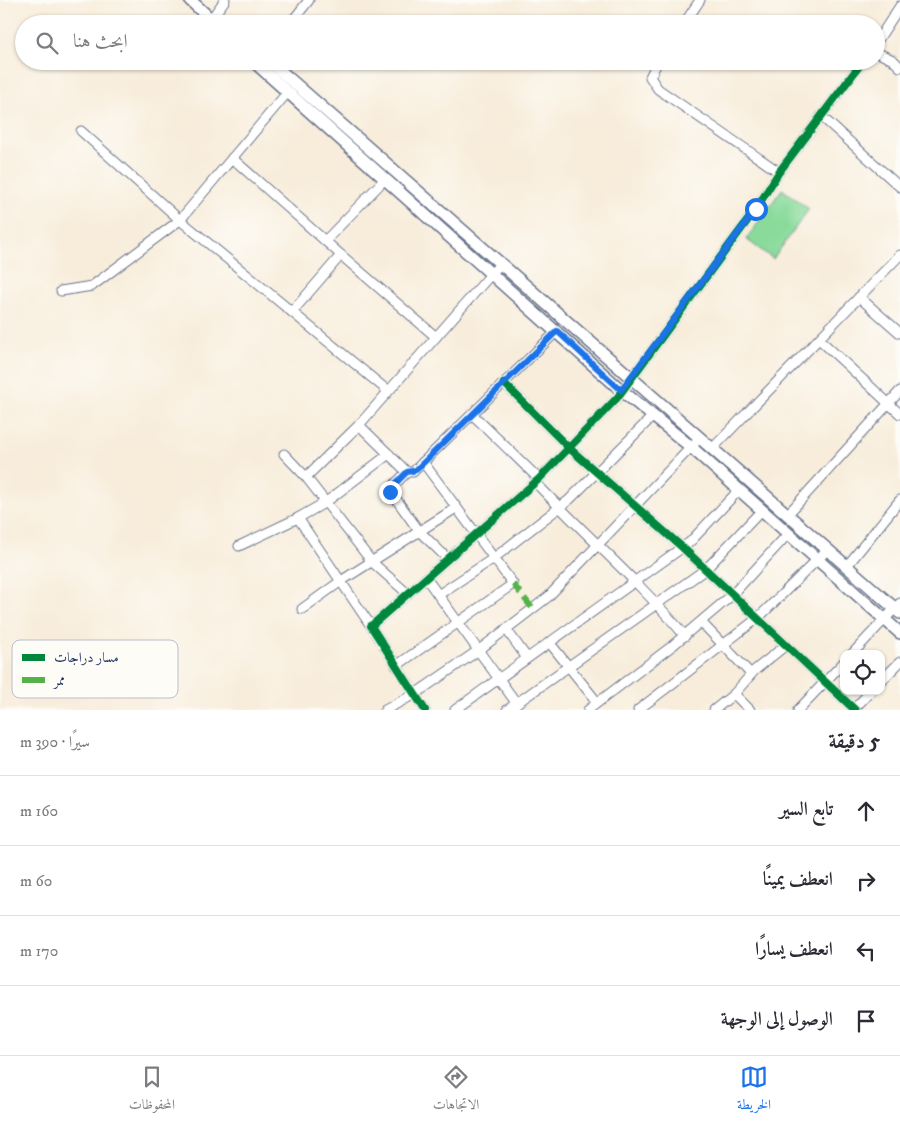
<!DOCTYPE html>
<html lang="ar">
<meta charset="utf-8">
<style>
:root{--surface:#fff;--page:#f2f2f3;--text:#2b2b33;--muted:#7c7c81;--line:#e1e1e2;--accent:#1a73e8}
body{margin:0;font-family:"IM FELL DW Pica",Amiri,serif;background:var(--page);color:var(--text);direction:rtl}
.controls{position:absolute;right:15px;bottom:15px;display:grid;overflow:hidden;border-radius:10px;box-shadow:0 1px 4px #0004}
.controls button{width:45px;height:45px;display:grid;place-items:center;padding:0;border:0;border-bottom:1px solid var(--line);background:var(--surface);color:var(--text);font:25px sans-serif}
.stop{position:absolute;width:15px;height:15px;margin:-11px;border:4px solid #1a73e8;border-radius:50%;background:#fff}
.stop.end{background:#1a73e8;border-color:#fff;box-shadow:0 1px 5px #0008}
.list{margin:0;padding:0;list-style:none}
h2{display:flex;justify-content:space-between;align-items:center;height:65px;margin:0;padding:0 20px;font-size:21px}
h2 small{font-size:16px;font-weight:400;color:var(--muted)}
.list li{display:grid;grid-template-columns:32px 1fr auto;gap:15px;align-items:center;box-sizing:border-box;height:70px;padding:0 20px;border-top:1px solid var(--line)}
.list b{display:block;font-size:19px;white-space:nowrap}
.list em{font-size:16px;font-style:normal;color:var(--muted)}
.icon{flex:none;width:28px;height:28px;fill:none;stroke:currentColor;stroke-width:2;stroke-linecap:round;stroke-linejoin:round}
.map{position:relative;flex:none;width:900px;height:710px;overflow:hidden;direction:ltr}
.search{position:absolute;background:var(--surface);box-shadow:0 1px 4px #0004;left:15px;right:15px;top:15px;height:55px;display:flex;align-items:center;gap:12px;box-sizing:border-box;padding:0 18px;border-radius:28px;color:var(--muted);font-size:19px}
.sheet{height:345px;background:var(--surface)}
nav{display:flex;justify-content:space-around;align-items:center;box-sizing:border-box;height:70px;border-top:1px solid var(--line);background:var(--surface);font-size:14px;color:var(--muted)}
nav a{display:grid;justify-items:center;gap:2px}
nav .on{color:var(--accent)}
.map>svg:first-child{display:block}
.park{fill:#89da9b;stroke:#52847c}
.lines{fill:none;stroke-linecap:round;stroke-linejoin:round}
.street-casing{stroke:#68728a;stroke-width:11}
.secondary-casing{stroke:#68728a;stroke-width:14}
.street{stroke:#fff;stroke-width:9}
.secondary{stroke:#fff;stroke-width:11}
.quiet{stroke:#55b248;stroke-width:6;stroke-dasharray:12 6;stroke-linecap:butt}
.cycleway-casing{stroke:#fdfcf7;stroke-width:11}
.cycleway{stroke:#00873e;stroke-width:8}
.route{stroke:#1a73e8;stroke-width:6}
.key{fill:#fdfcf7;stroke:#b9bec9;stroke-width:1}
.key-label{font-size:14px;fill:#1b2f5e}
</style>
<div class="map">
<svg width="900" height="710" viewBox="0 0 900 710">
<rect width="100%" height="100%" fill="#fdfcf7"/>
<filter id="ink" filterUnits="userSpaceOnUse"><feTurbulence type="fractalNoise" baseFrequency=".02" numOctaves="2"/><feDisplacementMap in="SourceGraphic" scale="10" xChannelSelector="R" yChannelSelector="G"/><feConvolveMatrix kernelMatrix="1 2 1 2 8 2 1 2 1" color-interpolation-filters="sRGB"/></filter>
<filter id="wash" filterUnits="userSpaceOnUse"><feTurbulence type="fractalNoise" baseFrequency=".0096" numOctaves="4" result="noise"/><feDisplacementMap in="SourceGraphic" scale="20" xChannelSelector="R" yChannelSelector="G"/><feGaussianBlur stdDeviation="1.12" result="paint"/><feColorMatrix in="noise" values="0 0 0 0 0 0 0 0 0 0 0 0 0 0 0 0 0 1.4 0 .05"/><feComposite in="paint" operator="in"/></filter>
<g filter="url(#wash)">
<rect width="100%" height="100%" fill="#f8eddb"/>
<polygon class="park" points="782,189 809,209 773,259 746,239"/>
</g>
<g filter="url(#ink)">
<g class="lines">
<g class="street-casing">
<g id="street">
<polyline points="211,19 225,0"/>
<polyline points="290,24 309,0"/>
<polyline points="684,24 700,0"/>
<polyline points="876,43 900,6"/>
<polyline points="876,52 893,60 900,67"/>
<polyline points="658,61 650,77 658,89 779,172"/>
<polyline points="287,93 180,220 388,391"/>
<polyline points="821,116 900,187"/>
<polyline points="232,158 341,255"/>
<polyline points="325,241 385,179"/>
<polyline points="61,291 92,286 180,220 81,131"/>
<polyline points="859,297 900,333"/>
<polyline points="292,312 341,255 436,337"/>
<polyline points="819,339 900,414"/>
<polyline points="504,383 569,448 682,547 855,710"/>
<polyline points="472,414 539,479"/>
<polyline points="359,425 407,472 413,472 557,331"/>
<polyline points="712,449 900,255"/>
<polyline points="284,454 306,477"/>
<polyline points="407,472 391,488 391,492 419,531 447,558"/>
<path d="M535 482C584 534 639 581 685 636"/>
<polyline points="788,514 900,391"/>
<polyline points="298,518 371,626"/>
<polyline points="239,546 298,518 326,502 389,454"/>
<polyline points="847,566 900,500"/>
<polyline points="426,578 512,697 515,701 514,708"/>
<polyline points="408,594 372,562 306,477 359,425 500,264"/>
<polyline points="438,595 494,558 569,500 653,416"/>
<polyline points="302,609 341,581 456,508"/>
<polyline points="701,622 751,674"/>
<polyline points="506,629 527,658"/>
<polyline points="549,642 597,702"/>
<polyline points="852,654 900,603"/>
<polyline points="396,666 513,584 423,462"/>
<polyline points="881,681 900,662"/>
<polyline points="734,694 750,710"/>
<polyline points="385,710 415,694 479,650 548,597 695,443"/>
<polyline points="425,710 371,626 539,479 617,398 756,209 779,172 863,61"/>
<polyline points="455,710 690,542 738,491"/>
<polyline points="507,710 706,569 761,511"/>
<polyline points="588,710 672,646 732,595 788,534"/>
<polyline points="638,710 758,618 828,549"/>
<polyline points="714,710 734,694 755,670 786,645"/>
<polyline points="798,710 844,662"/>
<polyline points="853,710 871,691"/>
</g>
</g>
<g class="secondary-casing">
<g id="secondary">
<polyline points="190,0 216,24"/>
<polyline points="253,61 621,390 691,447 900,633"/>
<polyline points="269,61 900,613"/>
</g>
</g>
<use href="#street" class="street"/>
<use href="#secondary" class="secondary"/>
<polyline class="quiet" points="513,584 533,609"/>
<g class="cycleway-casing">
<g id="cycleway">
<polyline points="504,383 569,448 682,547 855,710"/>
<polyline points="425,710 371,626 539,479 617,398 756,209 779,172 863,61"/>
</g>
</g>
<use href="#cycleway" class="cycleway"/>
</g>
</g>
<g class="lines" filter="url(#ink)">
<polyline class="route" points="390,492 391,488 407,472 416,470 557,331 621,390 756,209"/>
</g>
<rect x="12" y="640" width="166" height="58" rx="8" class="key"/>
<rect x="22" y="654" width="23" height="7" fill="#00873e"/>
<rect x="22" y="677" width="23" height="6" fill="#55b248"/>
<g class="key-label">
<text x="54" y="662">مسار دراجات</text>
<text x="54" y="685">ممر</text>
</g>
</svg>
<div class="controls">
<button><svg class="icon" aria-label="locate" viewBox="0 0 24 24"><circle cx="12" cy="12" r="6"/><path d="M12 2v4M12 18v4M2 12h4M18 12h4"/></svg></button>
</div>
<div class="stop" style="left:756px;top:209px"></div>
<div class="stop end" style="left:390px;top:492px"></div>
<div class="search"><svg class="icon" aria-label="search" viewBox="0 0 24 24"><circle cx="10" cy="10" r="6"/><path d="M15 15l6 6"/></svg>ابحث هنا</div>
</div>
<section class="sheet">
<h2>5 دقيقة<small>سيرًا · 390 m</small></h2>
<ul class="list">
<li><svg class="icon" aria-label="ahead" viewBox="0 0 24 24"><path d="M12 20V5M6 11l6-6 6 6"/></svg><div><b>تابع السير</b></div><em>160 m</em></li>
<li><svg class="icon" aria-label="right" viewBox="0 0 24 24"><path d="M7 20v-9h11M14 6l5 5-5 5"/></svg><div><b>انعطف يمينًا</b></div><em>60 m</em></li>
<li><svg class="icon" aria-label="left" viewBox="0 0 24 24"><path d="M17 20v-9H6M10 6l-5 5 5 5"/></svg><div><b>انعطف يسارًا</b></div><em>170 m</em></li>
<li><svg class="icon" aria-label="arrive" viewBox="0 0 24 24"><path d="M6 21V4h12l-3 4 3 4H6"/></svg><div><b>الوصول إلى الوجهة</b></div></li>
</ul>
</section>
<nav>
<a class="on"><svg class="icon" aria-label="map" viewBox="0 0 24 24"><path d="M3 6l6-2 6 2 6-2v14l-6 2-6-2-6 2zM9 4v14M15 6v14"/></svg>الخريطة</a>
<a><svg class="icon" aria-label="directions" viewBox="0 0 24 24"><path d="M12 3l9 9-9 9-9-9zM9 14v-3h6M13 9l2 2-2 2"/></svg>الاتجاهات</a>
<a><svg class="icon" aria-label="saved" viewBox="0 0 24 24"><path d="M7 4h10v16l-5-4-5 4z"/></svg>المحفوظات</a>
</nav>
